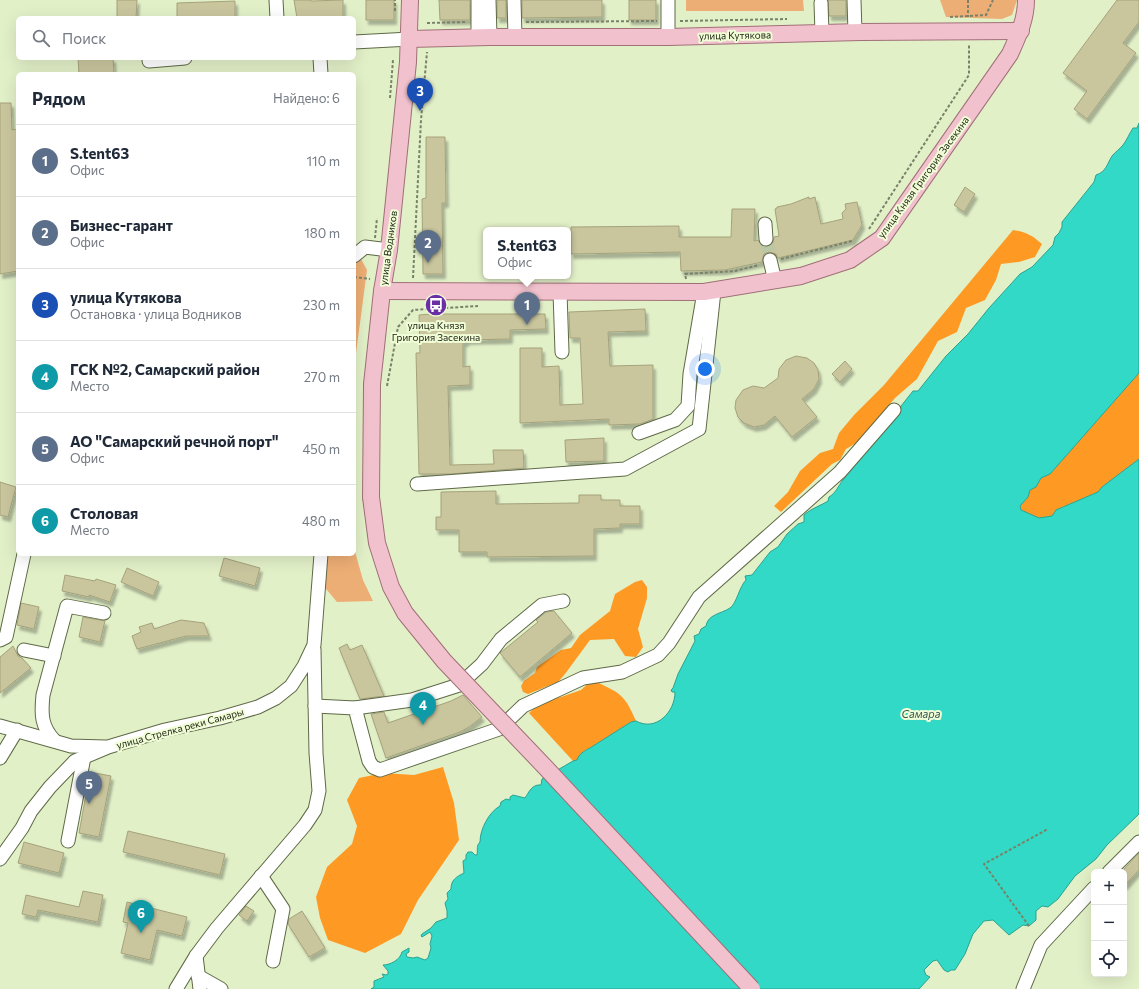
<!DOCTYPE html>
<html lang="ru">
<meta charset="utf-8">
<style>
:root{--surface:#fff;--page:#f2f2f3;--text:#1f2937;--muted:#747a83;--line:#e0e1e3;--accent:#d93025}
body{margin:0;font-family:Commissioner,sans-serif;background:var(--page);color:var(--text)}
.controls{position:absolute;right:12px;bottom:12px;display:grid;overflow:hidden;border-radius:6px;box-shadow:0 4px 16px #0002}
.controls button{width:36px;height:36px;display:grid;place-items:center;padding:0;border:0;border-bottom:1px solid var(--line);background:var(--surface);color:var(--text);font:20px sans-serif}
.you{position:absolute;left:705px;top:369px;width:14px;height:14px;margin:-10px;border:3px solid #fff;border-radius:50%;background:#1a73e8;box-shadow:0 0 0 6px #1a73e833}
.badge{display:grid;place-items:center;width:26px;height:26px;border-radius:50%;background:var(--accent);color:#fff;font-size:13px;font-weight:700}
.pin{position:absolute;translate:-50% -33px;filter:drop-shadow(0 1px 2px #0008)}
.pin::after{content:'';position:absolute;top:21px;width:14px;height:12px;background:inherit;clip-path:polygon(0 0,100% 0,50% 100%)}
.popup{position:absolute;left:483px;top:227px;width:88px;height:52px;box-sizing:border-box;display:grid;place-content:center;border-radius:6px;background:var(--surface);filter:drop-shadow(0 1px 3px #0005);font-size:13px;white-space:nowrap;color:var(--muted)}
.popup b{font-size:15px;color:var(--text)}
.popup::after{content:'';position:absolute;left:50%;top:100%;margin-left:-8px;border:8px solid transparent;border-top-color:var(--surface)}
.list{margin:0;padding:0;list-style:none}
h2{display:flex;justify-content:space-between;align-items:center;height:52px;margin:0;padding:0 16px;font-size:17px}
h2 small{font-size:13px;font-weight:400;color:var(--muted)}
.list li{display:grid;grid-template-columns:26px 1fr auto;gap:12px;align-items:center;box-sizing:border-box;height:72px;padding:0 16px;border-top:1px solid var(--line)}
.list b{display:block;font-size:15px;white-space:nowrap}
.list p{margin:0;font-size:13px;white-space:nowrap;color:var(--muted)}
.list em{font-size:13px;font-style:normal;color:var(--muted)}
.icon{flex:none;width:22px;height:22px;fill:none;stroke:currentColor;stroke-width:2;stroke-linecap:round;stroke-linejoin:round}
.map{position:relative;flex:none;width:1139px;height:989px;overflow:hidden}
.search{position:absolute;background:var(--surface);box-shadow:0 4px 16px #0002;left:16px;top:16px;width:340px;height:44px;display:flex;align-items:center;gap:10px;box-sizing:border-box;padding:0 14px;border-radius:6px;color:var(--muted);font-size:15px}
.panel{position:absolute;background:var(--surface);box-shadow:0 4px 16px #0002;left:16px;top:72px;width:340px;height:484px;border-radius:6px}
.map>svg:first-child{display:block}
.green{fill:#edae75}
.forest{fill:#fe9a24}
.water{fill:#31d9c6;stroke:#2ba290}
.building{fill:#c9c69e;stroke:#a5a27b;filter:url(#shadow)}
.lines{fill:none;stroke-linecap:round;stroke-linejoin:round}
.minor-tunnel{stroke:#bac7a4;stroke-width:13;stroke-dasharray:13 6;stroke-linecap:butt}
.minor-casing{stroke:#5e6946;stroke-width:15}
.major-casing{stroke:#a06f77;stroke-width:18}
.path{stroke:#798268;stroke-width:2;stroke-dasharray:3 2;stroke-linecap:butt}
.minor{stroke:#fff;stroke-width:13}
.major{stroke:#f1c2ce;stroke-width:16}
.major-bridge-casing{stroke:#a06f77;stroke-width:18;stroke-linecap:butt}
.major-bridge{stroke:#f1c2ce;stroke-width:16}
.labels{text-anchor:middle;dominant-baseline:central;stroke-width:4;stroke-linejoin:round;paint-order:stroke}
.street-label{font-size:10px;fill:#1c2112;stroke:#f0fdd6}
.poi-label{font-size:10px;fill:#1c2112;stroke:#f0fdd6}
.water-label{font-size:11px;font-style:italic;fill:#365752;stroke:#f0fdd6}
</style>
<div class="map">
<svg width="1139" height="989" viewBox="0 0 1139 989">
<defs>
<filter id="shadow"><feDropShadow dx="2.5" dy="4.5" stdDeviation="1" flood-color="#0004"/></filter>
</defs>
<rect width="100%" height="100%" fill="#e2f0c8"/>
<g class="green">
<polygon points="686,0 803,0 804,11 686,11"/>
<polygon points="940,0 1017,0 1012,15 1002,19 946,17"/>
<polygon points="360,257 367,270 355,361 354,382 354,258"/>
<polygon points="354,548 363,580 373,601 337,602 322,584 324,554 354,554"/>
</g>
<g class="forest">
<path d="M1013 230C1026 232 1032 235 1042 244L1035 257 1019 262 1001 264 996 280 985 300 966 308 957 332 938 341 917 379 895 398 858 442 846 449 840 460 832 464 781 512 774 506 788 492 800 471 820 453 833 449 839 433 854 415 884 385Z"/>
<polygon points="1139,373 1139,459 1102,487 1098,492 1056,510 1052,516 1039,518 1021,510 1020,506 1028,497 1030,490 1036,487 1041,478 1050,474"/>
<polygon points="642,580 647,587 647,598 638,629 643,647 636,657 625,656 614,639 590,640 565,674 558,682 528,694 523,692 521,686 524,681 535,673 537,667 561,650 571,648 580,635 610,611 615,594 635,582"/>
<path d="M592 680C620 693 624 693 636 721L631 722 590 748 584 751 577 760 573 761 529 713 542 701 561 697 581 690Z"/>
<polygon points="443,767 454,803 459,840 418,900 401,934 365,953 328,940 320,918 316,897 327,867 352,844 357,826 347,800 359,778 383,773 414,775"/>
</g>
<path class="water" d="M1139 123V373L1050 474 1041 478 1036 487 1030 490 1028 497 1020 506 1021 510 1039 518 1052 516 1056 510 1098 492 1102 487 1139 459V814L1107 845 1096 859 1075 876 1058 899 1048 907 1042 906 1036 911V920L1029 926 1023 925 1009 935 993 920 984 921 973 934 965 954 955 970H951L948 972 944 970 937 960 933 961 924 970 926 975 930 977 919 989H371L374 987V981L384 977 382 974 386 975 388 974V971L383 965C390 965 400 960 402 952L409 948V952L406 954 407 957 413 958 417 957 425 960 428 958 431 948 430 944 432 936 430 932 422 937 421 936 422 934 431 928 436 922 447 918V911L445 903 448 899 447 893 451 889C451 880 456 877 464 873L463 861 466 859V855L468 852H472L475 855H477C478 849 476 846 480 842 480 829 489 812 500 806L501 802 506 799 510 800V797L513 795 525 798C529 792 532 784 541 785L542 779 573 761 577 760C579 754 584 751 590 748L631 722 636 721C656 732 675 712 675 692H672L671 690 673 688 678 674 695 641 694 636 699 634 701 629 706 626C708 614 721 614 730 608 737 603 739 587 746 580L745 576 752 575 770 552 778 547 787 534 798 524 804 522V515C812 508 820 506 828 501L829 497C836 493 838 486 843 480 852 467 863 458 870 445L913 391H918L946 356 968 334 989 308 1020 274 1032 267 1053 245 1055 237 1059 233 1062 227V222L1094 182 1096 175C1106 172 1107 164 1112 156 1115 152 1120 149 1123 145 1127 140 1129 134 1133 128H1137Z"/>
<g class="building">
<polygon points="117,0 137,0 136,18 117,18"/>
<polygon points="294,0 311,0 311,1 343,0 343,18 297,18"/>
<rect x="366" y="0" width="28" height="20"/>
<polygon points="439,0 470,0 470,20 440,20"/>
<rect x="497" y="0" width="9" height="18"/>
<polygon points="522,0 602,0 602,17 522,18"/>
<rect x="629" y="0" width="27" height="20"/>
<polygon points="828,0 846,0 846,16 829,16"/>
<polygon points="1117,0 1139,0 1139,22 1123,43 1136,53 1087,119 1074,109 1087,91 1063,73"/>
<polygon points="235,1 235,18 177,18 177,3"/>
<polygon points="78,58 113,58 114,74 79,74"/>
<polygon points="0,103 11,103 12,130 18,129 18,271 0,274"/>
<polygon points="426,137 445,137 446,203 442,203 443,274 423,274 422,199 426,198"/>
<polygon points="965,187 975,194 964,212 954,205"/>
<polygon points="809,197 809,199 815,197 821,224 843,219 842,213 846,209 845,204 857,202 862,225 853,240 778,258 776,254 769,252 764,254 762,262 725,270 681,271 680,252 571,254 571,227 679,226 679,237 731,237 732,209 755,209 754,241 758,240 762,246 767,247 773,243 774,237 779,236 775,209 777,208 777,207 791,204"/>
<polygon points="431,304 440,304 440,314 545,314 546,329 510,330 510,339 466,340 466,342 463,342 463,367 470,366 470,385 448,386 450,465 494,464 493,450 523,450 524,468 451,474 419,474 416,353 420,353 419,315 431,314"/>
<polygon points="645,309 646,331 608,332 610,366 653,365 653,419 640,424 609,425 609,419 520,423 520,348 542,348 542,367 559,366 560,405 583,404 580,338 570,338 569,312"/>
<polygon points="796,356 807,358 814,363 818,370 819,379 814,389 802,399 817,417 792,437 775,416 764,425 754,427 744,423 738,417 735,408 736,400 743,390 753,386 764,388 778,378 779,369 786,360"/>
<polygon points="845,361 852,369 840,382 832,374"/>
<polygon points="604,438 604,461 566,462 565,440"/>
<polygon points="0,482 16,487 8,517 0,515"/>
<polygon points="496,491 496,504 579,503 579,495 601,495 601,500 620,500 620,506 640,506 640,524 620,524 620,528 594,529 594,556 487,557 487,552 459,552 459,530 436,530 436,517 441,517 441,492"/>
<polygon points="224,558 260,568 255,586 219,576"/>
<polygon points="127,568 159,582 153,596 121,582"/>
<polygon points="65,575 95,581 96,579 116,585 110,602 89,595 89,597 62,591"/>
<polygon points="21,603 39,607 34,629 17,625"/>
<polygon points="554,611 572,633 520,677 500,653 538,622 536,620 546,612"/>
<polygon points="83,617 105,621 100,642 79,637"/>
<polygon points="181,620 204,623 209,636 186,636 137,649 132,636 141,632 139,627 152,623 154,629"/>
<polygon points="347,644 350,650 362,645 384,696 360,699 339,648"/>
<polygon points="13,646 18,656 22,658 31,668 0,693 0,657"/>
<polygon points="463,695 482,717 469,727 460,732 386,758 371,714 384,712 388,723 451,701"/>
<polygon points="90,772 111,776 99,837 79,833"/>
<polygon points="128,831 225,854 220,875 123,852"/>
<polygon points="24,842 64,853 59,873 18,863"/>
<polygon points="1139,853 1139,870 1124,886 1124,869"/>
<polygon points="83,891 103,895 98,922 38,910 36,917 22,914 26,895 79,907"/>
<polygon points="127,902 187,917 182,936 157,930 150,960 121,953 128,923 123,922"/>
<polygon points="246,906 254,911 247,921 239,915"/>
<polygon points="302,911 325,948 309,957 288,924 289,919"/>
</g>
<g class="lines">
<polyline class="minor-tunnel" points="766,239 770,260"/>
<g class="minor-casing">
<g id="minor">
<polyline points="276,0 277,18"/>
<polyline points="478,0 478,37"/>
<polyline points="489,0 490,37"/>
<polyline points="514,0 515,36"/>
<polyline points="668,0 668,37"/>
<polyline points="854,0 855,32"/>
<polyline points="821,3 822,33"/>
<polyline points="354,42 410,39"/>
<polyline points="320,58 321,74"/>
<polyline points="149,61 185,58"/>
<polyline points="765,224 766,239"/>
<polyline points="354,256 365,247 389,250"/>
<polyline points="770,260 775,281"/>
<polyline points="560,292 562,352"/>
<polyline points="639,433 675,420 688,406 690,374 704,292"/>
<polyline points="417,484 625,469 699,429 714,291"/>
<polyline points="0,640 6,637 24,554"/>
<polyline points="24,650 54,656"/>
<polyline points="315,706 355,708 369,761 373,767 380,770 499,729 523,706 583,678 622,672 658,655 669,643 699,597 840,472 894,410"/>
<polyline points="355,708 412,700 459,685 482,664 501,639 542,605 563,601"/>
<polyline points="0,726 71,746 105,747"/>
<path d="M55 741C41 727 41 714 43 695L67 606 104 613"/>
<polyline points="0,758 17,730"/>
<polyline points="68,841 84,757"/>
<polyline points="0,859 22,828 31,811 50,787 75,761 108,747 165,730 220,718 258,707 276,698 291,686 304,666 314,645 321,554"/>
<polyline points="1109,872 1139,842"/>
<polyline points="261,876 283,909 273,961"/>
<polyline points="196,956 200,989"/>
<polyline points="198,976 221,989"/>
<polyline points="176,989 196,956 217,928 305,825 315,810 319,791 316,753 314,649"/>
<polyline points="1023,989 1041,945 1094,888"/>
</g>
</g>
<g class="major-casing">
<g id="major">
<polyline points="410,39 490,37 668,37 861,32 1021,31"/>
<path d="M382 291 704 292 801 276 850 260 882 238 1010 54C1018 36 1026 20 1026 0"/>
<polyline points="371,497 372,384 382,291 389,250 408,62 410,0"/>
</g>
</g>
<g class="path">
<polyline points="968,0 968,17"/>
<polyline points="395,11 395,0"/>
<polyline points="950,17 986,15 993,0"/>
<polyline points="680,21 787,19"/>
<polyline points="526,22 657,21"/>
<polyline points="427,23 467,22"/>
<polyline points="390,98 393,60"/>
<polyline points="869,229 969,75 969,45"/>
<polyline points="375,238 377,218"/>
<polyline points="781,259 852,241"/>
<polyline points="354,277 370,279"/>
<polyline points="413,278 421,120 427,52"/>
<polyline points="686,279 685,274 735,271 759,265"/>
<polyline points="387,386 398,327 413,310 478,306"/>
<polyline points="1029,926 984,864 1048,829"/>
</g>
<use href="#minor" class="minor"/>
<use href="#major" class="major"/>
<g class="major-bridge-casing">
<polyline id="major-bridge" points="371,497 377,543 391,587 405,613 444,661 546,768 752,989"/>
</g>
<use href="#major-bridge" class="major-bridge"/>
</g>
<defs>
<g id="bus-disc" transform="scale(1.15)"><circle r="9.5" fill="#6b2fa5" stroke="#f0fdd6"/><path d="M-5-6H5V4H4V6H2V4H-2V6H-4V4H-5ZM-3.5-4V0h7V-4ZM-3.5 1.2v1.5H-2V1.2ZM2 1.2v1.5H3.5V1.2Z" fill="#fff"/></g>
</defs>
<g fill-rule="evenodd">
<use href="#bus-disc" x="436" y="305"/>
</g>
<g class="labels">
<g class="street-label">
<text transform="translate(735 35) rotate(-1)">улица Кутякова</text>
<text transform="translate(923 177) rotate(-54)">улица Князя Григория Засекина</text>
<text transform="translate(388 248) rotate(-82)">улица Водников</text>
<text transform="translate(180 728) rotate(-15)">улица Стрелка реки Самары</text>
</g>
<g class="poi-label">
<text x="436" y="325">улица Князя<tspan x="436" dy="12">Григория Засекина</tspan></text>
</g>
<g class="water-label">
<text x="921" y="713">Самара</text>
</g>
</g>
</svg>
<div class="controls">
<button>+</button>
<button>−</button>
<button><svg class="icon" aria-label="locate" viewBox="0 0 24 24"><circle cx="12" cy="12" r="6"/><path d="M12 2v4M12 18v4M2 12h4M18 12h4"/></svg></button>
</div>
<div class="you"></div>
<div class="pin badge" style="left:527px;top:325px;background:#5c6f8a">1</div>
<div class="popup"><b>S.tent63</b>Офис</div>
<div class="pin badge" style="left:428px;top:263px;background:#5c6f8a">2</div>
<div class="pin badge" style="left:420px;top:111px;background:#1a4fb4">3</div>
<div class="pin badge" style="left:423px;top:725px;background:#0f9aa8">4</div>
<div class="pin badge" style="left:89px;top:804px;background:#5c6f8a">5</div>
<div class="pin badge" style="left:141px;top:933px;background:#0f9aa8">6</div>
<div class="search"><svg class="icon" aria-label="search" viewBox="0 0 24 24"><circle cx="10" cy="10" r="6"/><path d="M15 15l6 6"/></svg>Поиск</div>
<section class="panel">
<h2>Рядом<small>Найдено: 6</small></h2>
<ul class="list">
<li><span class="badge" style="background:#5c6f8a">1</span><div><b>S.tent63</b><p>Офис</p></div><em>110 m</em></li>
<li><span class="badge" style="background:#5c6f8a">2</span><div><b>Бизнес-гарант</b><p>Офис</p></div><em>180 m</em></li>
<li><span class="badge" style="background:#1a4fb4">3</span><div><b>улица Кутякова</b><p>Остановка · улица Водников</p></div><em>230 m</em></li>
<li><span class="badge" style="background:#0f9aa8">4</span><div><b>ГСК №2, Самарский район</b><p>Место</p></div><em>270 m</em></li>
<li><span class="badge" style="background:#5c6f8a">5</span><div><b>АО &quot;Самарский речной порт&quot;</b><p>Офис</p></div><em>450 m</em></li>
<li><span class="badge" style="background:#0f9aa8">6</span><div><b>Столовая</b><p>Место</p></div><em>480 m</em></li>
</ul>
</section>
</div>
